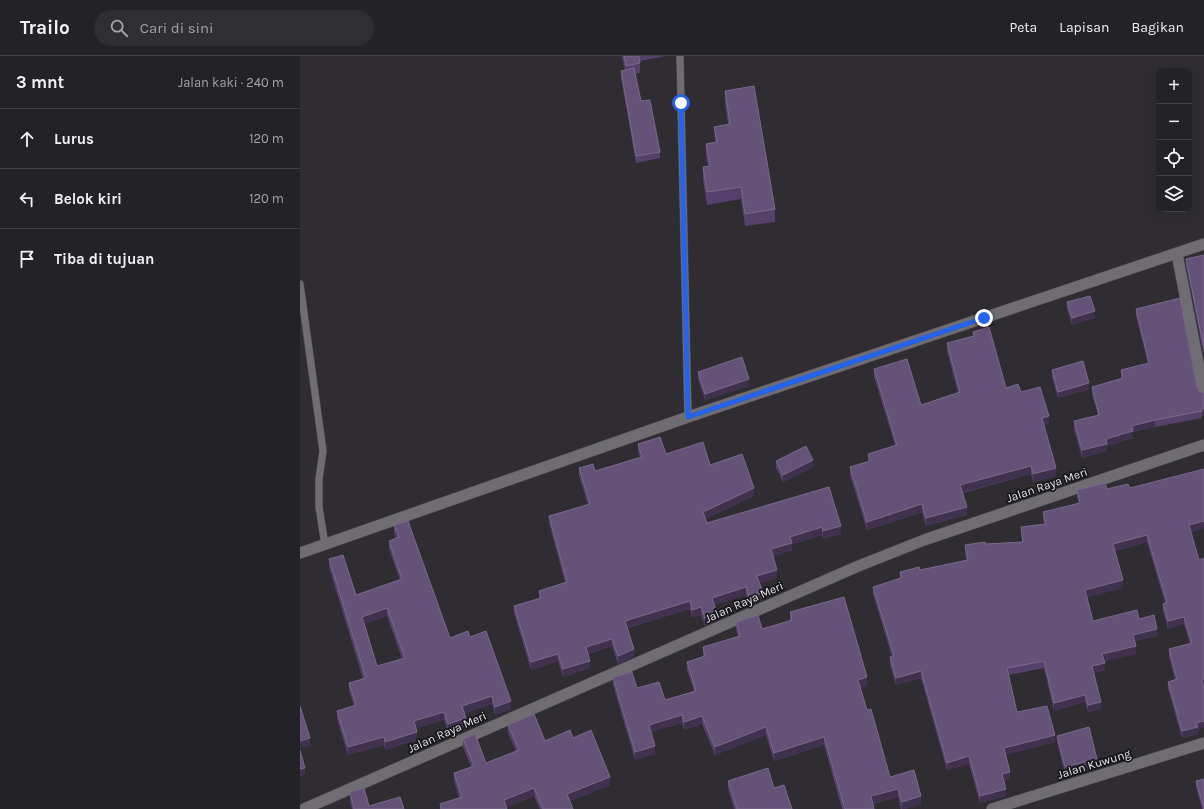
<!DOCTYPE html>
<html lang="id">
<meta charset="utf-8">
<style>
:root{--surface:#232226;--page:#2f2f32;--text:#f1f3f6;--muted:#a3a4a7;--line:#403f43}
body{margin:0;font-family:Karla,sans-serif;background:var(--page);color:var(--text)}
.controls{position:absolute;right:12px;top:12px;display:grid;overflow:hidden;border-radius:8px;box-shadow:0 4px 16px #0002}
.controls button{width:36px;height:36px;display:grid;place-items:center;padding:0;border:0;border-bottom:1px solid var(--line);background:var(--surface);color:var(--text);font:20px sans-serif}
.stop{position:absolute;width:12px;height:12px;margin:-9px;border:3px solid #2563eb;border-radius:50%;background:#fff}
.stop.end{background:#2563eb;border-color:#fff;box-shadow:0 1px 4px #0008}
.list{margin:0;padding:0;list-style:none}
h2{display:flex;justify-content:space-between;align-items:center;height:52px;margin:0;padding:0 16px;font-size:17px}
h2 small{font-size:13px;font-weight:400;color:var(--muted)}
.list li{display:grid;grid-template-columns:26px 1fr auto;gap:12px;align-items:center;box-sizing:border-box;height:60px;padding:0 16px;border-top:1px solid var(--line)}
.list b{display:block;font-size:15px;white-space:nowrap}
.list em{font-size:13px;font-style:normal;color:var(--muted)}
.icon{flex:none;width:22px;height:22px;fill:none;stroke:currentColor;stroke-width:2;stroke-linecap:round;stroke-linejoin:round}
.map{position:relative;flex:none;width:904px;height:753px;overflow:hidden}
header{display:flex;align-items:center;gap:24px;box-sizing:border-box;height:56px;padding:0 20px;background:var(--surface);border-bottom:1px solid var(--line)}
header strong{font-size:19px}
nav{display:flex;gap:22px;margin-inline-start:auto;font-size:14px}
.search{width:280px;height:36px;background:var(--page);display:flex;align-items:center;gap:10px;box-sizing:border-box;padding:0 14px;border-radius:22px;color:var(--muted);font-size:15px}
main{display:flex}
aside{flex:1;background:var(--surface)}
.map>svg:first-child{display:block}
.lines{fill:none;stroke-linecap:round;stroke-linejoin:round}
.service-casing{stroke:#4c4b4f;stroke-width:8}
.minor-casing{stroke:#4c4b4f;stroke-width:12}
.service{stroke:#6f6c72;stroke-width:7}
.minor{stroke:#6f6c72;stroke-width:11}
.wall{fill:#56416c;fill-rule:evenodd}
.shaded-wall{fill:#40324f}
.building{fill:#655279;stroke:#79698a;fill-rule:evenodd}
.route{stroke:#2563eb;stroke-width:5}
.labels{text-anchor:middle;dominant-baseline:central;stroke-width:3.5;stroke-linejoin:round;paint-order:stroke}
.street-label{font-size:12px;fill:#e4e2e6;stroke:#171618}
</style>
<header>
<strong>Trailo</strong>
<div class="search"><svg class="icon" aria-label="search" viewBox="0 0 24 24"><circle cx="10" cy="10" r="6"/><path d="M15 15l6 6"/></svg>Cari di sini</div>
<nav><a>Peta</a><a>Lapisan</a><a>Bagikan</a></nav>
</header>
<main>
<aside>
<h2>3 mnt<small>Jalan kaki · 240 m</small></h2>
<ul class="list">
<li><svg class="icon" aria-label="ahead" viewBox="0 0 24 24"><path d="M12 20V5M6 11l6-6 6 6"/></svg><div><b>Lurus</b></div><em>120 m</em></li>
<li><svg class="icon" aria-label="left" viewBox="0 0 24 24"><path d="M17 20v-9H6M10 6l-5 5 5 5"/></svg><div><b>Belok kiri</b></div><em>120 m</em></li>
<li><svg class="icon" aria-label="arrive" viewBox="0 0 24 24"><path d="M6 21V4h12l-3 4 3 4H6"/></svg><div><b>Tiba di tujuan</b></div></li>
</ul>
</aside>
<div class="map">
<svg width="904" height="753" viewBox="0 0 904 753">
<rect width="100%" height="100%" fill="#2f2d32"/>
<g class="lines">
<g class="service-casing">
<g id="service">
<polyline points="380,0 388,361"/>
<polyline points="0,228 23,395 19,423 19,451 25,489"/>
</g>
</g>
<g class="minor-casing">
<g id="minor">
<polyline points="877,198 904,337"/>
<polyline points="0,497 388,361 904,188"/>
<polyline points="4,753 556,511 624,484 904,389"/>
<polyline points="692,753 904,687"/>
</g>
</g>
<use href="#service" class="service"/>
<use href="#minor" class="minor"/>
</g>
<g class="wall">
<polygon points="322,0 365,0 340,5 340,17 335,18 341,45 360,96 360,102 336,107 321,22 321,15 325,14"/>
<polygon points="425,35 475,153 475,166 445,170 441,143 407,149 403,124 403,111 408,110 406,100 406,88 415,87 414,71 428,68 425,47"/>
<polygon points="904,199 904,300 886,210 886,203"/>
<polygon points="767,246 795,262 772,269 767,253"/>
<polygon points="836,253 897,331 899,335 902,337 904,336 904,359 902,360 902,362 855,371 833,376 833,382 807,390 807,395 782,402 774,373 774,365 798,359 792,338 792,331 821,323 821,314 848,307 836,260"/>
<polygon points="673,276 706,332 721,336 749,368 744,369 756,420 733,426 731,418 663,437 667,459 626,470 622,456 567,474 550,419 550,411 568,406 568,398 595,389 574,321 574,313 621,349 658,337 647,295 647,287 673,280"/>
<polygon points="752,314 789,333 758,342 752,321"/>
<polygon points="398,316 449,330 405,344 398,323"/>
<polygon points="338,388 366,398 410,409 454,440 405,463 407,467 529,431 541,478 523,483 522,479 492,488 492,494 473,500 477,522 460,527 463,544 449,550 446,539 414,549 417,564 405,570 401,559 392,561 390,553 327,572 334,601 318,608 312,590 288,598 290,612 263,621 258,605 231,614 214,557 214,550 239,542 239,535 265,526 249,467 249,460 288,449 279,420 279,412 295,415 340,401 338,396"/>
<polygon points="476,405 513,411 483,426 476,412"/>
<polygon points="830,432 904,472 891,476 898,678 882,682 868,633 868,626 875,624 869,601 869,593 890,588 884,568 868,573 863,555 863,548 865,547 847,486 815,495 823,532 787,541 793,565 839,563 857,580 835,585 836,598 804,605 805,614 794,617 801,653 788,656 785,646 754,655 744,612 708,619 717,656 755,686 705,699 710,723 704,725 706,740 680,747 669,708 647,714 621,622 596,629 590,609 590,601 592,601 573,538 573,531 600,523 600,516 620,514 666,504 665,497 665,489 722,486 721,471 744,468 743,464 743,456 779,447 777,441 777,434"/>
<path d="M94 469 150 582 170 581 211 653 195 659 192 648 165 657 166 670 148 676 144 664 116 672 117 684 85 694 84 689 48 699 37 663V655L54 650 49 635V627L63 623 29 511V503L56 539 100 524 89 493V485L96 482 94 477ZM87 560 102 603 77 610 65 568Z"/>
<polygon points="490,556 567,630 560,631 567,654 590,721 621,748 605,753 601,753 598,741 573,748 574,753 542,753 524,689 474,705 466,679 415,699 402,668 384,674 382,667 351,676 355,698 335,704 313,629 313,621 365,644 394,635 387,614 387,606 403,601 403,591 438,581 436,574 436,566 462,573 490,565"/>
<polygon points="208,669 245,685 273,682 310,729 270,745 273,753 240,753 234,740 207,751 207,753 140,753 140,748 159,742 154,725 154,717 171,711 163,691 163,683 186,707 216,695 208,677"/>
<polygon points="757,680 797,709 765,717 757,686"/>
<polygon points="428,725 474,732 492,753 434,753 428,733"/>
<polygon points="896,725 904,753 902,753 896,731"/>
<polygon points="50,736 69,750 104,753 52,753 50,744"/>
</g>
<g class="shaded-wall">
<polygon points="795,255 795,262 772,269 772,262"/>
<polygon points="449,323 449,330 405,344 405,338"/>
<polygon points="789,327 789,333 758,342 758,336"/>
<polygon points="904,352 904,359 902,360 902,353"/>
<polygon points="749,360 749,368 742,370 742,362"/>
<polygon points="855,364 855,371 833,376 833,382 807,390 807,395 782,402 782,394 832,370"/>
<polygon points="513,404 513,411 483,426 483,419"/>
<polygon points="731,410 731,418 660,437 660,429"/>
<polygon points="756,412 756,420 733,426 733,418"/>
<polygon points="454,432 454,440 403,464 403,456"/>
<polygon points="622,448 622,456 567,474 567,466"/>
<polygon points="667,451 667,459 626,470 626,462"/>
<polygon points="904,465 904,472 889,477 889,469"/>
<polygon points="541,470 541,478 523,483 523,475"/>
<polygon points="522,471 522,479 492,488 492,494 471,501 471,493 490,481"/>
<polygon points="847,479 847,486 813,495 813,488"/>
<polygon points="477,514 477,522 457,528 457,520"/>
<polygon points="823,524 823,532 785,542 785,534"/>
<polygon points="446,531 446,539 412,550 412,542"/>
<polygon points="463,537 463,544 449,550 449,542"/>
<polygon points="390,545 390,553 325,572 325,565"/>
<polygon points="401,551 401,559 392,561 392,554"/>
<polygon points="87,552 87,560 62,569 62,561"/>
<polygon points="417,557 417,564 405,570 405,562"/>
<polygon points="884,561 884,568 868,573 868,565"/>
<polygon points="857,573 857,580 833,586 833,579"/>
<polygon points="312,583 312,590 286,598 286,591"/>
<polygon points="836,590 836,598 802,606 802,598"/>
<polygon points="334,593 334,601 318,608 318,600"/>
<polygon points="258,598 258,605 231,614 231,606"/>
<polygon points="290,605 290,612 263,621 263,613"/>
<polygon points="805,607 805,614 792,618 792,610"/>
<polygon points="621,615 621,622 596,629 596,622"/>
<polygon points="567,621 567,630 558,632 558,624"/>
<polygon points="904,623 904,631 902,624"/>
<polygon points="785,639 785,646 754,655 754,647"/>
<polygon points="192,640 192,648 162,658 162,650"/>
<polygon points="211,645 211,653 195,659 195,651"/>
<polygon points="801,646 801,653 788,656 788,649"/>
<polygon points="144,656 144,664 114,673 114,665"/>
<polygon points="382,659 382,667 349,677 349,669"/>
<polygon points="402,660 402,668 384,674 384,666"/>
<polygon points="166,662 166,670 148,676 148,668"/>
<polygon points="904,665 904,672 898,674 898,678 882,682 882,675 896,667"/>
<polygon points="466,671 466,679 415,699 415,691"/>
<polygon points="117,676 117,684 85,694 85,686"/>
<polygon points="755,679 755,686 704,699 704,692"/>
<polygon points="84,681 84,689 48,699 48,691"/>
<polygon points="524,681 524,689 474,705 474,697"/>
<polygon points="10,682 10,690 0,692 0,685"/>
<polygon points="355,690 355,698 335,704 335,696"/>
<polygon points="669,700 669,708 647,714 647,707"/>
<polygon points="797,703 797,709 765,717 765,711"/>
<polygon points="5,712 5,719 0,721 0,713"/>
<polygon points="710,716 710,723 702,725 702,718"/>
<polygon points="310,721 310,729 267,746 267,738"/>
<polygon points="234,732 234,740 204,752 204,744"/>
<polygon points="598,733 598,741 571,748 571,740"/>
<polygon points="706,733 706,740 680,747 680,740"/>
<polygon points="621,740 621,748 605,753 602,753 602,746"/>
</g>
<g class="building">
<polygon points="324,0 339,0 340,7 326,10"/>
<polygon points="334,12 341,45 350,44 360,96 336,100 321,15"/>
<polygon points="454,30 475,153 445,158 441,131 407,136 403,111 410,110 406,88 417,86 414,71 430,68 425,35"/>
<polygon points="904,199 904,293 886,203"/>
<polygon points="790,240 795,255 772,262 767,246"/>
<polygon points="880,242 897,331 899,335 902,337 904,336 904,352 902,353 902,355 855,364 832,370 833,375 806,383 807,388 782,394 774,365 799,359 792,331 823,322 821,314 849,307 836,253"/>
<polygon points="689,271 706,332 718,328 721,336 740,331 749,360 742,362 756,412 733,418 731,410 660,429 667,451 626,462 622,448 567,466 550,411 570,405 568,398 597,389 574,313 607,303 621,349 660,336 647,287 674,280 673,276"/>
<polygon points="442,301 449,323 405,338 398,316"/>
<polygon points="783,305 789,327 758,336 752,314"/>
<polygon points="360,381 366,398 403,386 410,409 442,398 454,432 403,456 407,467 529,431 541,470 523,475 522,471 490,481 492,487 471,493 477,514 457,520 463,537 449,542 446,531 412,542 417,557 405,562 401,551 392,554 390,545 325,565 334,593 318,600 312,583 286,591 290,605 263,613 258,598 231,606 214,550 241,542 239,535 267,526 249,460 290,448 279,412 293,408 295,415 342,401 338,388"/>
<polygon points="506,390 513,404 483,419 476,405"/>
<polygon points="904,413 904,465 889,469 899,504 904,502 904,623 902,624 904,632 904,665 896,667 898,671 882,675 868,626 877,623 869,593 892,587 884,561 868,565 863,548 867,546 847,479 813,488 823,524 785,534 793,565 837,554 839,563 854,559 857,573 833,579 836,590 802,598 805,607 792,610 801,646 788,649 785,639 754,647 744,605 707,612 717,656 747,650 755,679 704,692 710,716 702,718 706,733 680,740 669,700 647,707 621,615 596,622 590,601 594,600 573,531 601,522 600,516 619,511 620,514 668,504 665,489 685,486 685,488 723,486 721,471 746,468 743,456 780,447 777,434 805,427 807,433 828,428 830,432"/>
<path d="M108 465 150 582 168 575 170 581 186 575 211 645 195 651 192 640 162 650 166 662 148 668 144 656 114 665 117 676 85 686 84 681 48 691 37 655 56 649 49 627 66 622 29 503 43 499 56 539 102 523 89 485 99 481 94 469ZM87 552 105 602 77 610 62 561Z"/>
<polygon points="544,541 567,621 558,624 567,654 571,653 590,721 614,714 621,740 602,746 598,733 571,740 574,753 545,753 524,681 474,697 466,671 415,691 402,660 384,666 382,659 349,669 355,690 335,696 313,621 332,616 337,632 359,626 365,644 396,635 387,606 405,600 403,591 440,580 436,566 458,559 462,573 492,564 490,556"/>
<polygon points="0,650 10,682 0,685"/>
<polygon points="234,658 245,685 270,674 273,682 291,674 310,721 267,738 273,753 243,753 234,732 204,744 207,753 141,753 140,748 162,741 154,717 174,710 163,683 175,678 186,707 219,694 208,669"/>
<polygon points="789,671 797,703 765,711 757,680"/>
<polygon points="0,694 5,712 0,713"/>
<polygon points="468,712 474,732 484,729 492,753 437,753 428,725"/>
<polygon points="904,723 904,753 896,725"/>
<polygon points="64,732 69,750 100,741 104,753 54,753 50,736"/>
</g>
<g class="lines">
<polyline class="route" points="381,47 388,361 684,262"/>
</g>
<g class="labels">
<g class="street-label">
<text transform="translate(747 429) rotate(-19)">Jalan Raya Meri</text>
<text transform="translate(444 546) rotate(-24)">Jalan Raya Meri</text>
<text transform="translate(147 676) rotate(-24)">Jalan Raya Meri</text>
<text transform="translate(794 708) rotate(-17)">Jalan Kuwung</text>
</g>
</g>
</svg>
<div class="controls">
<button>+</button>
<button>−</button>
<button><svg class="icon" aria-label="locate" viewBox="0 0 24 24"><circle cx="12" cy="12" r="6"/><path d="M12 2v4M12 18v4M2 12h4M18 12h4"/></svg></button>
<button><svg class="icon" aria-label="layers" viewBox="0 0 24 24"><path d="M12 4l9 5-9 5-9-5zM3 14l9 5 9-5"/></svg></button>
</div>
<div class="stop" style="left:381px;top:47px"></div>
<div class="stop end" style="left:684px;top:262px"></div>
</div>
</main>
